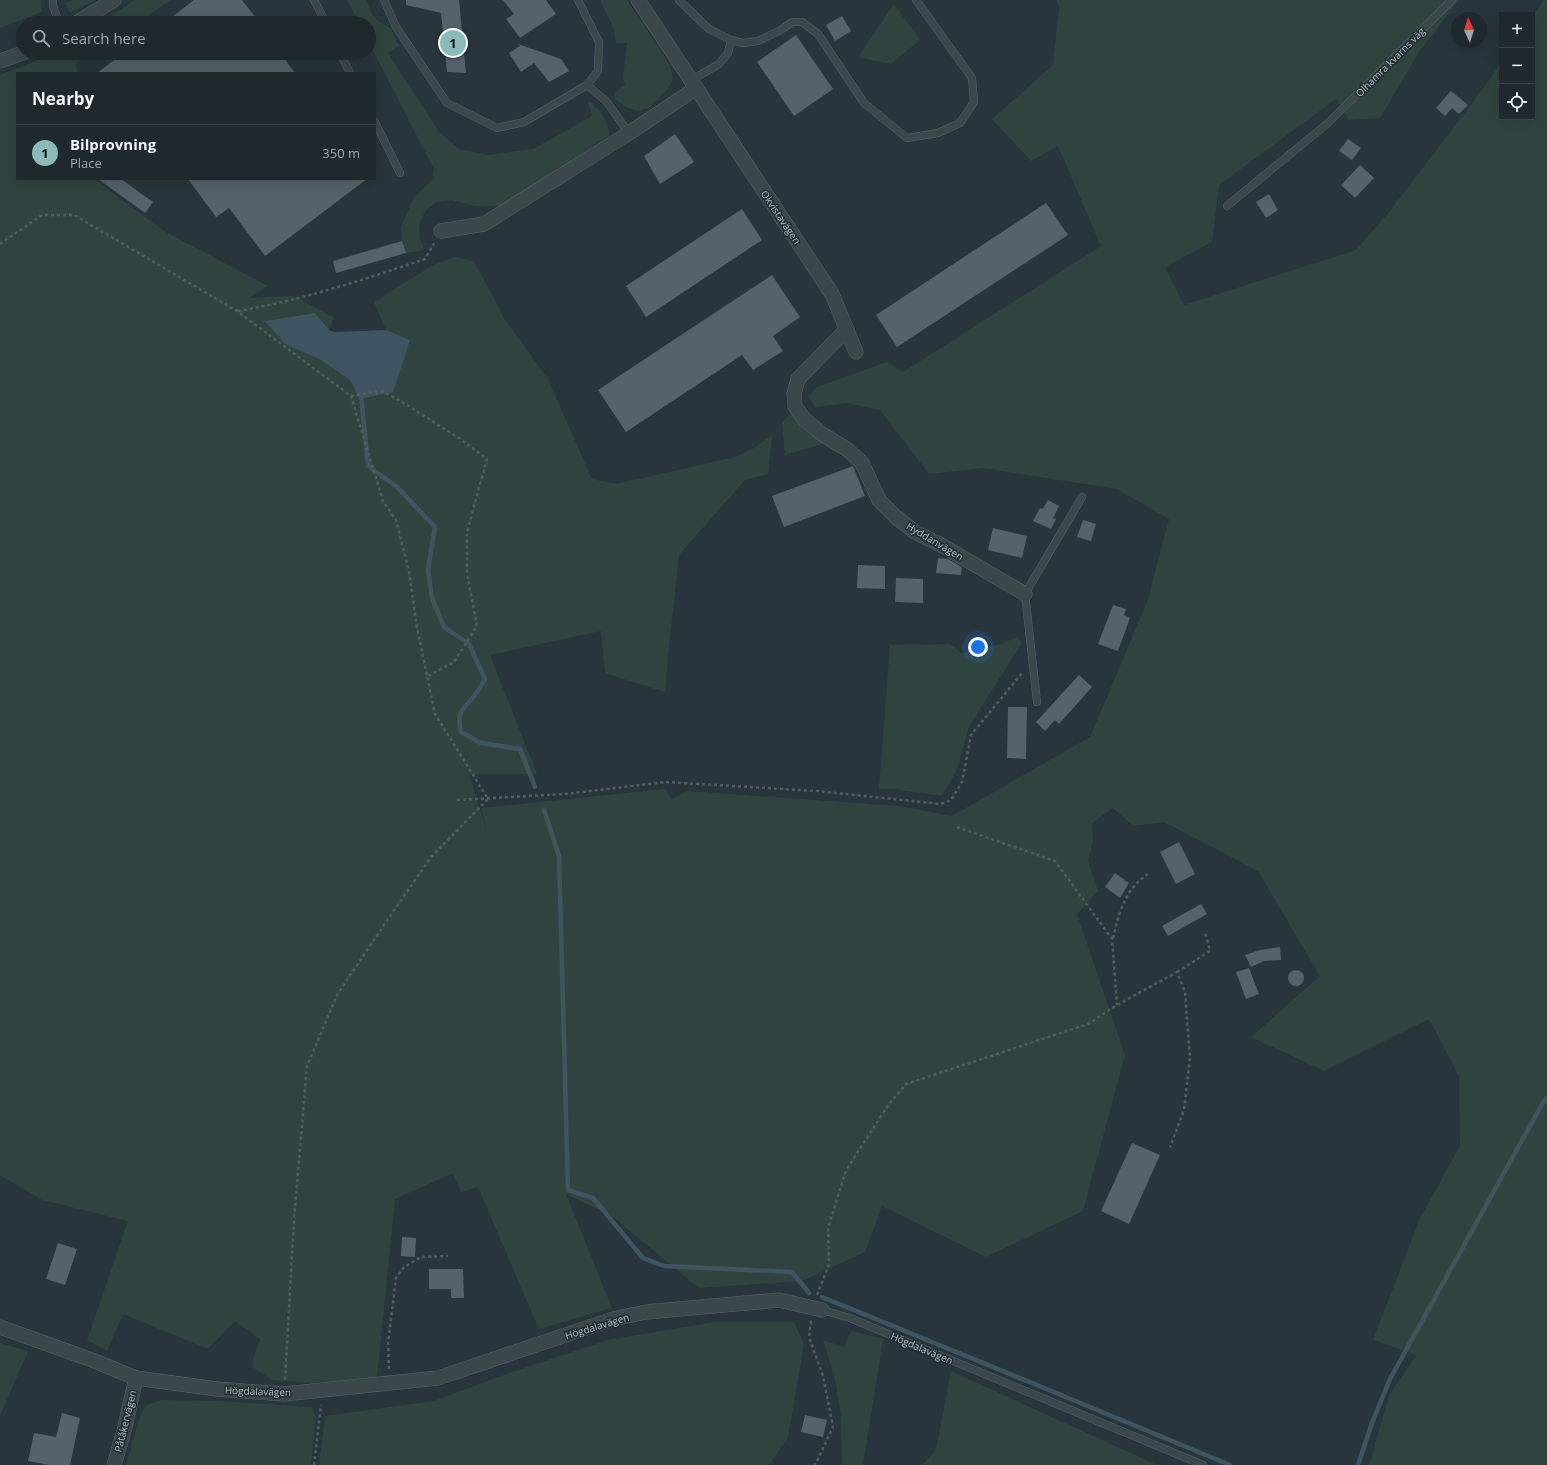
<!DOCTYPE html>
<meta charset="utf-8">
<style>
:root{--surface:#1e282d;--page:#2b3439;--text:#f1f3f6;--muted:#a1a6aa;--line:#3c4449;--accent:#8bbbb9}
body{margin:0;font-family:"Open Sans",sans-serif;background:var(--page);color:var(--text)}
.controls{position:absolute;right:12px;top:12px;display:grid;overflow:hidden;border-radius:0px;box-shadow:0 4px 16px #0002}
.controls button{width:36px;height:36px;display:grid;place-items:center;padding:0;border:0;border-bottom:1px solid var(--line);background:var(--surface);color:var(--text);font:20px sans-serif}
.compass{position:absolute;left:1451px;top:12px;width:36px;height:36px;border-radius:50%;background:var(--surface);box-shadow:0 4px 16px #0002;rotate:356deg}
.you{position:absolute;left:978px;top:647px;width:14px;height:14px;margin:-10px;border:3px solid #fff;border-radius:50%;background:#1a73e8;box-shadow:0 0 0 6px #1a73e833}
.badge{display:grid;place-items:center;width:26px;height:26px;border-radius:50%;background:var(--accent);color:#111;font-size:13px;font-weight:700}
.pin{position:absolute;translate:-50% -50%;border:2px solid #fff;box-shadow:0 1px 4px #0006}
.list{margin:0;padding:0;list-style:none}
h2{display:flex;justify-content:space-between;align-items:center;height:52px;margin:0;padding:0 16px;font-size:17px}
h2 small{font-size:13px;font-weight:400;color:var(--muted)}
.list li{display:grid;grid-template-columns:26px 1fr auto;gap:12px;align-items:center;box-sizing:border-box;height:56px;padding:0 16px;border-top:1px solid var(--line)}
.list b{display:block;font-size:15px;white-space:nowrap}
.list p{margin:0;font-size:13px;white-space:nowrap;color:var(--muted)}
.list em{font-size:13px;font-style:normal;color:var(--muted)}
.icon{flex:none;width:22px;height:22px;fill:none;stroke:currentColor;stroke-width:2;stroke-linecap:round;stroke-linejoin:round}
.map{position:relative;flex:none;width:1547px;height:1465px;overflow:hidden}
.search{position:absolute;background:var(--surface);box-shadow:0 4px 16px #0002;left:16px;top:16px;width:360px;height:44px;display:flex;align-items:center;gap:10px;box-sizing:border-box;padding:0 14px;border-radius:22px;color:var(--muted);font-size:15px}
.panel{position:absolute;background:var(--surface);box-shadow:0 4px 16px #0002;left:16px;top:72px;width:360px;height:108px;border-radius:0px}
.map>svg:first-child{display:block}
.green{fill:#30443f}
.water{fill:#3e5561}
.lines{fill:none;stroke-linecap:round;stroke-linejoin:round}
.stream{stroke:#3e5561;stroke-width:4.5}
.building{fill:#546269}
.service-casing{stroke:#59646a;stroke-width:8}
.minor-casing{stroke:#59646a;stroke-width:15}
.path{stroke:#4f605e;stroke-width:2.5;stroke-dasharray:3 3;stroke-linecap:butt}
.service{stroke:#3c474c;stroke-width:7}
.minor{stroke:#3c474c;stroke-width:14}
.labels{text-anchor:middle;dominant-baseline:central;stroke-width:3;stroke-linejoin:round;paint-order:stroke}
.street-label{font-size:10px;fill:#b8c1c7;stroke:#202c31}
</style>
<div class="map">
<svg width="1547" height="1465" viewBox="0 0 1547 1465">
<rect width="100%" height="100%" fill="#28353c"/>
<g class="green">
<polygon points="0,0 41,0 42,12 0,28"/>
<polygon points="72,0 95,0 70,13 65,3"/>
<polygon points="135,0 171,0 137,23 100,23"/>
<path d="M347 0H366L374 18 391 29 399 46 388 53 439 132 459 149 488 155 533 149 592 116 588 103 590 102C601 110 608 121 609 135L505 206H475L451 200 435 203 426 210 419 224 420 239 424 250 406 253 402 241 401 227 414 197 432 180 434 169 369 43V23H359Z"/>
<polygon points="600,0 627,0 670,65 673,79 668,89 649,108 637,111 626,107 615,99 615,93 625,85 623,77 627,43 616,43 613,27"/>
<polygon points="1056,0 1459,0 1419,52 1380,118 1349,120 1336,99 1219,185 1212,242 1165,267 1184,305 1356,250 1389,212 1477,97 1502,61 1502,117 1532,117 1532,17 1544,0 1547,0 1547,1465 1369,1465 1389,1395 1417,1355 1373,1340 1420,1218 1460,1146 1459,1076 1429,1019 1324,1071 1251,1037 1320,976 1258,871 1164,822 1133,826 1113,808 1092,823 1093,840 1088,861 1098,891 1077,914 1125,1055 1083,1211 986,1257 882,1206 865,1252 802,1281 699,1288 612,1216 566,1194 612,1308 539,1329 478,1187 461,1192 453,1173 395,1199 377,1378 312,1383 272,1380 251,1366 260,1339 235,1321 208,1349 123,1314 107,1351 87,1340 128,1221 42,1200 0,1175 0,75 55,53 92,53 76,63 77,73 17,73 17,179 94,179 164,231 268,286 249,298 294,296 334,318 329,330 314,313 266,321 285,344 321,360 351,381 359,399 410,340 386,330 374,302 433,265 455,257 474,261 505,320 548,379 592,479 616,484 735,457 754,448 772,435 768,474 745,480 679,555 668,656 665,692 605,673 601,631 490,655 537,774 469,774 488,835 481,808 665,789 672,799 687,791 900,806 952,816 1090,737 1147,602 1169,519 1117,489 983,468 929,474 880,410 847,403 815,407 808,396 817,387 887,362 903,372 1101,246 1058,146 1031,161 992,119 1053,65 1059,7"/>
<polygon points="894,4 920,40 891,64 858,57"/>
<polygon points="794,412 823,444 785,455 782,422"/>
<polygon points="1017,637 1022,643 969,726 957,770 942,796 894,789 879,789 890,645 950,644 961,653 1001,644"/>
<polygon points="714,1322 794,1322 804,1344 788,1437 769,1465 319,1465 325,1416 434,1401 509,1373 608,1340"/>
<polygon points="851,1331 883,1339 863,1465 842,1465 841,1417 835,1379 823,1340 844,1347"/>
<polygon points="0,1343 28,1351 0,1416"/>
<polygon points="951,1371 1157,1465 922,1465 936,1450"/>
<polygon points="162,1400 219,1401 312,1407 316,1417 311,1465 126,1465 141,1413 145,1406"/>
</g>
<polygon class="water" points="315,313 329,330 334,332 386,330 410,340 393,392 359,399 351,381 321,360 285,344 265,321"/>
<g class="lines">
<g class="stream">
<path d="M361 394 368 466 397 487 435 527 428 570 432 598 444 627 469 644 485 679C482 684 479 690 475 695 463 710 456 711 461 732L481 743 520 749 535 787"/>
<polyline points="544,810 559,856 568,1190 593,1198 643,1258 664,1266 792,1272 809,1293"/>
<polyline points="822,1297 1032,1383 1230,1465"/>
<polyline points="1358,1465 1372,1423 1390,1379 1541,1106 1547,1097"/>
</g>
</g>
<g class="building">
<polygon points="194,0 242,0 260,23 164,23"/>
<polygon points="406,0 459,0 466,73 447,72 441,13 406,5"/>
<polygon points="503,0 546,0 556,14 520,38 506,19 514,14"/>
<polygon points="842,16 851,31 835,41 826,25"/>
<polygon points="796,35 833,89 794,116 757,62"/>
<polygon points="518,44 561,59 569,71 549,82 534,63 521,72 509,53 520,46"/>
<polygon points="123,53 280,53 295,73 97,73"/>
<polygon points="1451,91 1468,105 1459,114 1452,108 1445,116 1436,108"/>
<polygon points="675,134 694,162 660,184 644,156"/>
<polygon points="1348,139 1361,148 1352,160 1339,151"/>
<polygon points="1360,165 1374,178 1355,198 1341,185"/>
<polygon points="98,179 121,179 153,202 145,213"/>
<polygon points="188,179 367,179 265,256 229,208 216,217"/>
<polygon points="1269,194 1278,210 1266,218 1256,202"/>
<polygon points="1046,203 1068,235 897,347 876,315"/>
<polygon points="742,209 762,240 646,317 626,286"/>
<polygon points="402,241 406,253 336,273 333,261"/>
<polygon points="772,275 800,317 773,336 783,351 753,370 742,355 626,432 598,390"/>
<polygon points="853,466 865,496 784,527 772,496"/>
<polygon points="1048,500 1059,506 1053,518 1056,519 1051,529 1033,521 1040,508 1043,509"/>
<polygon points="1083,520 1096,524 1091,541 1077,537"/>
<polygon points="993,528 1027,536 1022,558 988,550"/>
<polygon points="938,558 948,559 962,567 961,575 936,573"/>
<polygon points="858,565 885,566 885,589 857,588"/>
<polygon points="896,578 923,579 923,603 895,602"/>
<polygon points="1113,605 1126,609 1124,615 1130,618 1118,651 1098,644"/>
<polygon points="1079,675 1092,687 1059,724 1055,720 1045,731 1036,722"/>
<polygon points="1008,707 1027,707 1026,759 1007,758"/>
<polygon points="1179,842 1195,874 1176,884 1160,852"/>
<polygon points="1115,873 1129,883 1120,898 1105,887"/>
<polygon points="1201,904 1207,914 1168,936 1162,926"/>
<polygon points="1280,947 1281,960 1264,961 1251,967 1245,955 1260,950"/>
<polygon points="1249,968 1259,994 1246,999 1236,972"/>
<circle cx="1296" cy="978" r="8"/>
<polygon points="1132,1143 1160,1155 1129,1224 1101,1211"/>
<polygon points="402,1237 416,1238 415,1257 401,1256"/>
<polygon points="58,1243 77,1249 65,1285 46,1279"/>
<polygon points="429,1269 463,1269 464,1298 451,1298 451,1289 429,1289"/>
<polygon points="62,1413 80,1418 70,1465 49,1465 28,1461 34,1433 56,1437"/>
<polygon points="805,1415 827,1420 823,1437 801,1432"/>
</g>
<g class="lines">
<g class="service-casing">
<g id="service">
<polyline points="53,0 53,6 59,23"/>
<polyline points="314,0 326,23"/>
<polyline points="384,0 396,27 447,103 497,128 524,122 587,85 598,71 599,42 578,0"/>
<polyline points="679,0 709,29 731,40 743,43 758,41 781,30 792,22 802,22 818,34 864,103 907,138 938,133 960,123 974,102 972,78 916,0"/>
<polyline points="340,53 350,73"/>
<polyline points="690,81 719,64 728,53 731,40"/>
<polyline points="587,85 607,102 629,133"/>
<polyline points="375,122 400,173"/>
<polyline points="1227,206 1328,123 1452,0"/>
<polyline points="1037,702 1025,594 1082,497"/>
<polyline points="822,1310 850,1318 1203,1465"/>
</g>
</g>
<g class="minor-casing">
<g id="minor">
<polyline points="638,0 832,294 856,352"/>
<polyline points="76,23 114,0"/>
<polyline points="0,61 23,53"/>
<polyline points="441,231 484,224 629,133 695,89"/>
<polyline points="847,329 798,379 794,394 795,406 804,419 822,434 848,450 862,463 879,500 896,517 915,532 941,545 1025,594"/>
<polyline points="0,1327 92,1360 136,1378 217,1389 284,1394 438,1378 613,1319 646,1312 779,1300 822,1310"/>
<polyline points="114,1465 124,1431 136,1378"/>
</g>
</g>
<g class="path">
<polyline points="0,244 42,215 74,215 237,311 351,396 383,501 396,520 409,572 417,628 435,714 488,799 431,857 384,925 337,995 307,1066 294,1220 285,1380"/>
<path d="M238 311C302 300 363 280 425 259L434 243"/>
<polyline points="351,396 381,391 399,400 459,438 487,459 467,532 467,574 477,626 454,662 428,676"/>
<polyline points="457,800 565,794 666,782 816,791 941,804 951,800 962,782 971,735 1022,673"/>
<polyline points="957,827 1055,861 1112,939 1117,1005"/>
<path d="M1113 938C1119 913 1125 889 1148 874"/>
<polyline points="1177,972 1210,951 1205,933"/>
<polyline points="817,1295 829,1265 828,1228 846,1170 889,1104 906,1084 1088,1024 1117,1005 1177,972 1185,992 1190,1057 1184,1110 1170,1147"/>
<polyline points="811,1321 809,1337 823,1376 833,1427 815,1465"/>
<polyline points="389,1369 388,1343 396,1278 404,1267 421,1257 448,1256"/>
<polyline points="314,1465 321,1405"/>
</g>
<use href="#service" class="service"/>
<use href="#minor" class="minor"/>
</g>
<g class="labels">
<g class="street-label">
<text transform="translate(1390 62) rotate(-45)">Olhamra kvarns väg</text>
<text transform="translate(781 217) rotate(56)">Okvistavägen</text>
<text transform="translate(935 541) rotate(31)">Hyddanvägen</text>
<text transform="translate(597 1326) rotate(-17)">Högdalavägen</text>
<text transform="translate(922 1348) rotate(23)">Högdalavägen</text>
<text transform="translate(258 1391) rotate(2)">Högdalavägen</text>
<text transform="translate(125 1421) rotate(-76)">Påtåkervägen</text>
</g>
</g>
</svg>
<div class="controls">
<button>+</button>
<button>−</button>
<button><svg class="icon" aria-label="locate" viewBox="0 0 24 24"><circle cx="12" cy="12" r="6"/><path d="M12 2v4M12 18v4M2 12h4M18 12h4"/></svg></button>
</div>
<svg class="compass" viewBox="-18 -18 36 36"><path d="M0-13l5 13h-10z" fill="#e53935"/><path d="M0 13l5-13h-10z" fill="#a1a6aa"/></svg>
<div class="you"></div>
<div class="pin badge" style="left:453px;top:43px">1</div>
<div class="search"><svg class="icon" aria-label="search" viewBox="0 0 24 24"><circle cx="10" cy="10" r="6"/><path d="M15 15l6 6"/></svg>Search here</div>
<section class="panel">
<h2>Nearby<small></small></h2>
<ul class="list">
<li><span class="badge">1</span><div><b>Bilprovning</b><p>Place</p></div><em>350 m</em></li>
</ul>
</section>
</div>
